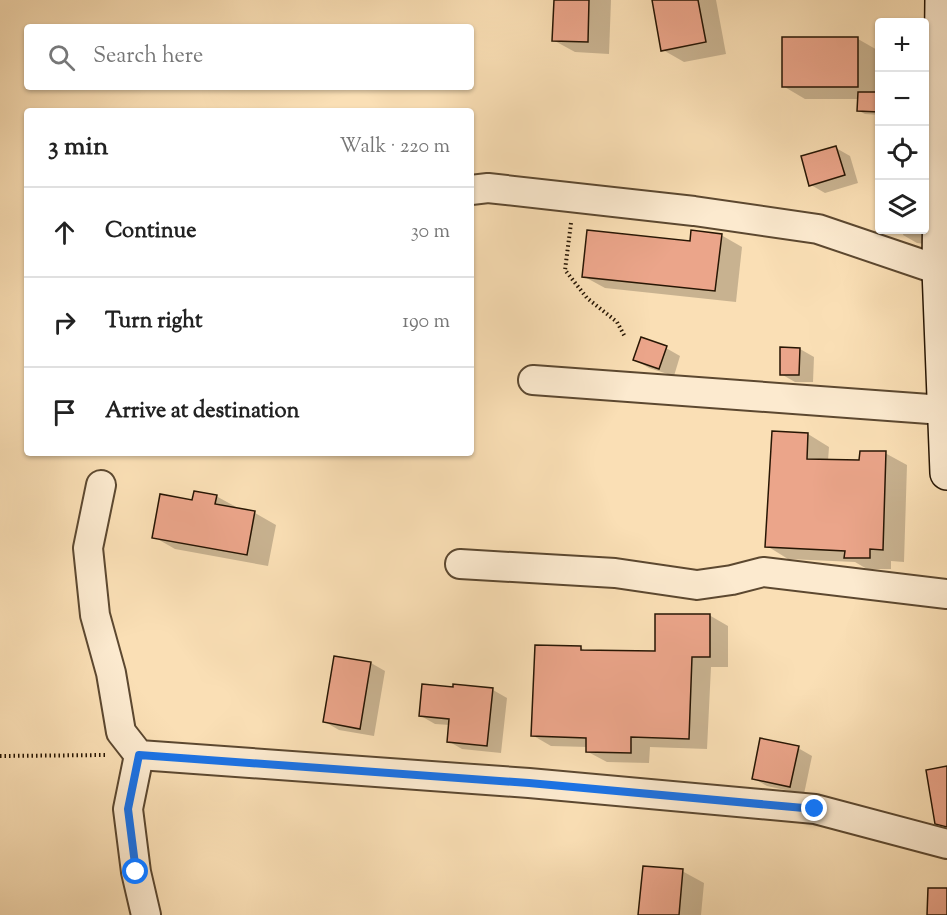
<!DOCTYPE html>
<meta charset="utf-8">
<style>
:root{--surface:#fff;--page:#f6f6f6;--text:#222;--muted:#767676;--line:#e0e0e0}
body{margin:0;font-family:"Sorts Mill Goudy",serif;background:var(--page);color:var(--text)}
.controls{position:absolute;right:18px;top:18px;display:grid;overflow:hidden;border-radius:6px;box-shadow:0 2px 4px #0004}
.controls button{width:54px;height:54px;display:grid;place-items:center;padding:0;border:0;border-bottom:2px solid var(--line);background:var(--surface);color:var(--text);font:30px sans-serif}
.stop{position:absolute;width:18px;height:18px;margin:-14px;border:4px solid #1a73e8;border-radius:50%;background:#fff}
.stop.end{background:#1a73e8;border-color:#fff;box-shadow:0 2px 6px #0008}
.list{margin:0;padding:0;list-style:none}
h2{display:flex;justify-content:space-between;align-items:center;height:78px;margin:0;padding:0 24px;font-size:26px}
h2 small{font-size:20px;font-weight:400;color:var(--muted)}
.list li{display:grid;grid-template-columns:39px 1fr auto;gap:18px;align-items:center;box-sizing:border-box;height:90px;padding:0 24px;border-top:2px solid var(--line)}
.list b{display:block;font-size:22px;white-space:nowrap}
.list em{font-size:20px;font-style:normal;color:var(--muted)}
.icon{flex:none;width:33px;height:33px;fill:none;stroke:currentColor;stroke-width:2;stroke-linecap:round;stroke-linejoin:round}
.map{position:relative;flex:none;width:947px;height:915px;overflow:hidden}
.search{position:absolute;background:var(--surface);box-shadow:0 2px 4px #0004;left:24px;top:24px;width:450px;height:66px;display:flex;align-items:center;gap:15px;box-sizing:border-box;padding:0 21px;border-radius:6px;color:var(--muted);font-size:22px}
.panel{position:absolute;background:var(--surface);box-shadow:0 2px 4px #0004;left:24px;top:108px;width:450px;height:348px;border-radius:6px}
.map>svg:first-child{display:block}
.shadow{fill:#0003}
.building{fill:#eba58a;stroke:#271604;stroke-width:1.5}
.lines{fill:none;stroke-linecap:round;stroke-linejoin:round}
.street-casing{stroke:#5c4830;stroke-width:32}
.secondary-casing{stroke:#271604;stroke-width:36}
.path{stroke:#271604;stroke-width:4;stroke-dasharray:1.5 3;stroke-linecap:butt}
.street{stroke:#fceacf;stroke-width:28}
.secondary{stroke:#fceacf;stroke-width:33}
.route{stroke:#1a73e8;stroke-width:8}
</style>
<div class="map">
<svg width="947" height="915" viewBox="0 0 947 915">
<rect width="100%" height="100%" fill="#fadfb5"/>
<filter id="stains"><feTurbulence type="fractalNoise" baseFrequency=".00333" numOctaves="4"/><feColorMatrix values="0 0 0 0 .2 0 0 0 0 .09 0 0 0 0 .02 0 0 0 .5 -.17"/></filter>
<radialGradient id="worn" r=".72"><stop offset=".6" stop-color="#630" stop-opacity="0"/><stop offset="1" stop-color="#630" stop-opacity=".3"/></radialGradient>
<g class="shadow">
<polygon points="555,0 611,0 609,54 575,52 553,40"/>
<polygon points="653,0 716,0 726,54 684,62 663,50"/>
<polygon points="858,39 879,51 880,115 865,114 859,111 859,99 805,99 783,86"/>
<polygon points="836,148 850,156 858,183 825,193 811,185"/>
<polygon points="904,230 924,230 934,245 917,243 903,235"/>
<polygon points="721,235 742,247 736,302 605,288 583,276 691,242"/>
<polygon points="666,348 680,356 674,376 649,368 635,360"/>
<polygon points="800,349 814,357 813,382 795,382 781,374"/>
<polygon points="808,434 829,447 828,461 861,462 885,453 907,465 904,562 891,561 891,569 867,569 855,562 788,559 767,546"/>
<polygon points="216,496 238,508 255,513 276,525 268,566 175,549 154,537"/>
<polygon points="709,615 728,626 728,667 711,667 707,749 650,747 649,763 607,762 588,752 588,747 551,746 532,735 581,648 588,652 657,652"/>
<polygon points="371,663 385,671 374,736 339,730 325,722"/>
<polygon points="493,690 507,698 501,753 462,749 448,741 450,725 435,724 421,716"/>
<polygon points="798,748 812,756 804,794 767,786 753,778"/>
<polygon points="682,871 704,883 701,915 640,915"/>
</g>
<g class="building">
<polygon points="554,0 589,0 588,42 552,41"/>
<polygon points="652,0 698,0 706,42 661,51"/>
<rect x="782" y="37" width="76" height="50"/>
<polygon points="858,92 879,92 879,112 857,111"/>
<polygon points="836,146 845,175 809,186 801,156"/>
<polygon points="587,230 690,241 691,230 722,234 715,291 582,277"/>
<polygon points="641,337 667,346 659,369 633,360"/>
<polygon points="780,347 800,348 799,375 780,375"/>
<polygon points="772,431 808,433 807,459 859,460 860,451 886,451 883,550 870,549 870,558 844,558 845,551 765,547"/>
<polygon points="194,491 217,495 215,504 255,511 247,555 152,538 160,494 192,500"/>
<polygon points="655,614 710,614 710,657 692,657 689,739 631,737 631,753 586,752 586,738 531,736 535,645 581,646 581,650 655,651"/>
<polygon points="334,656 371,662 360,729 323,722"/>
<polygon points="422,684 453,687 453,684 493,688 487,746 447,742 449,719 419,716"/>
<polygon points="760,738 799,746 790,787 752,779"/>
<polygon points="947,766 947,827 935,824 926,770"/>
<polygon points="643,866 683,869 679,915 638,915"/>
<polygon points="928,888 947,888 947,915 927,915"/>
</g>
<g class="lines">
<g class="street-casing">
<g id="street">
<polyline points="471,190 488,188 694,211 818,229 939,270"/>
<polyline points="533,380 943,410"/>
<polyline points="101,485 88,548 95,615 111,673 121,732 139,755 529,783 815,809 947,844"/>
<polyline points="460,564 615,573 697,585 732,580 763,572 947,594"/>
<polyline points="139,755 128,809 136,872 146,915"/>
</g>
</g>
<g class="secondary-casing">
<polyline id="secondary" points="942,0 939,270 947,473"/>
</g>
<g class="path">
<polyline points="571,223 565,270 587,298 617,322 625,337"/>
<polyline points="0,756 106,755"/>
</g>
<use href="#street" class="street"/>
<use href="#secondary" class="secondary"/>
</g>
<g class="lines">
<polyline class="route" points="136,872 128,809 139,755 529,783 815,809"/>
</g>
<rect width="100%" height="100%" filter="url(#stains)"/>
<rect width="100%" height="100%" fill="url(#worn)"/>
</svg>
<div class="controls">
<button>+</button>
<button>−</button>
<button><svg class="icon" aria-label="locate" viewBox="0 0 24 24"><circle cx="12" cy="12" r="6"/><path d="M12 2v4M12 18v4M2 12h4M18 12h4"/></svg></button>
<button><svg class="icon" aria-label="layers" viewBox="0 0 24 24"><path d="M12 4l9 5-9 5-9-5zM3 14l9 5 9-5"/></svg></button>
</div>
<div class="stop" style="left:136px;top:872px"></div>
<div class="stop end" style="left:815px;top:809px"></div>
<div class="search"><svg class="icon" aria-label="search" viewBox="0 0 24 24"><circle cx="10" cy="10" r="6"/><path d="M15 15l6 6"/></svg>Search here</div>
<section class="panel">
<h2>3 min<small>Walk · 220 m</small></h2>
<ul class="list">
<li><svg class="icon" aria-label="ahead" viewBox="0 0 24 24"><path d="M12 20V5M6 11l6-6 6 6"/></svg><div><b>Continue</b></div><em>30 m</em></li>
<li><svg class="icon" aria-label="right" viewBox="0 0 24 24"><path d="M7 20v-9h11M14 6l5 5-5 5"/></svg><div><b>Turn right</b></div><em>190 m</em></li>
<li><svg class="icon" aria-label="arrive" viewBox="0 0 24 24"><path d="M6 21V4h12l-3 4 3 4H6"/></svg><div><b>Arrive at destination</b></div></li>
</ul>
</section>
</div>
